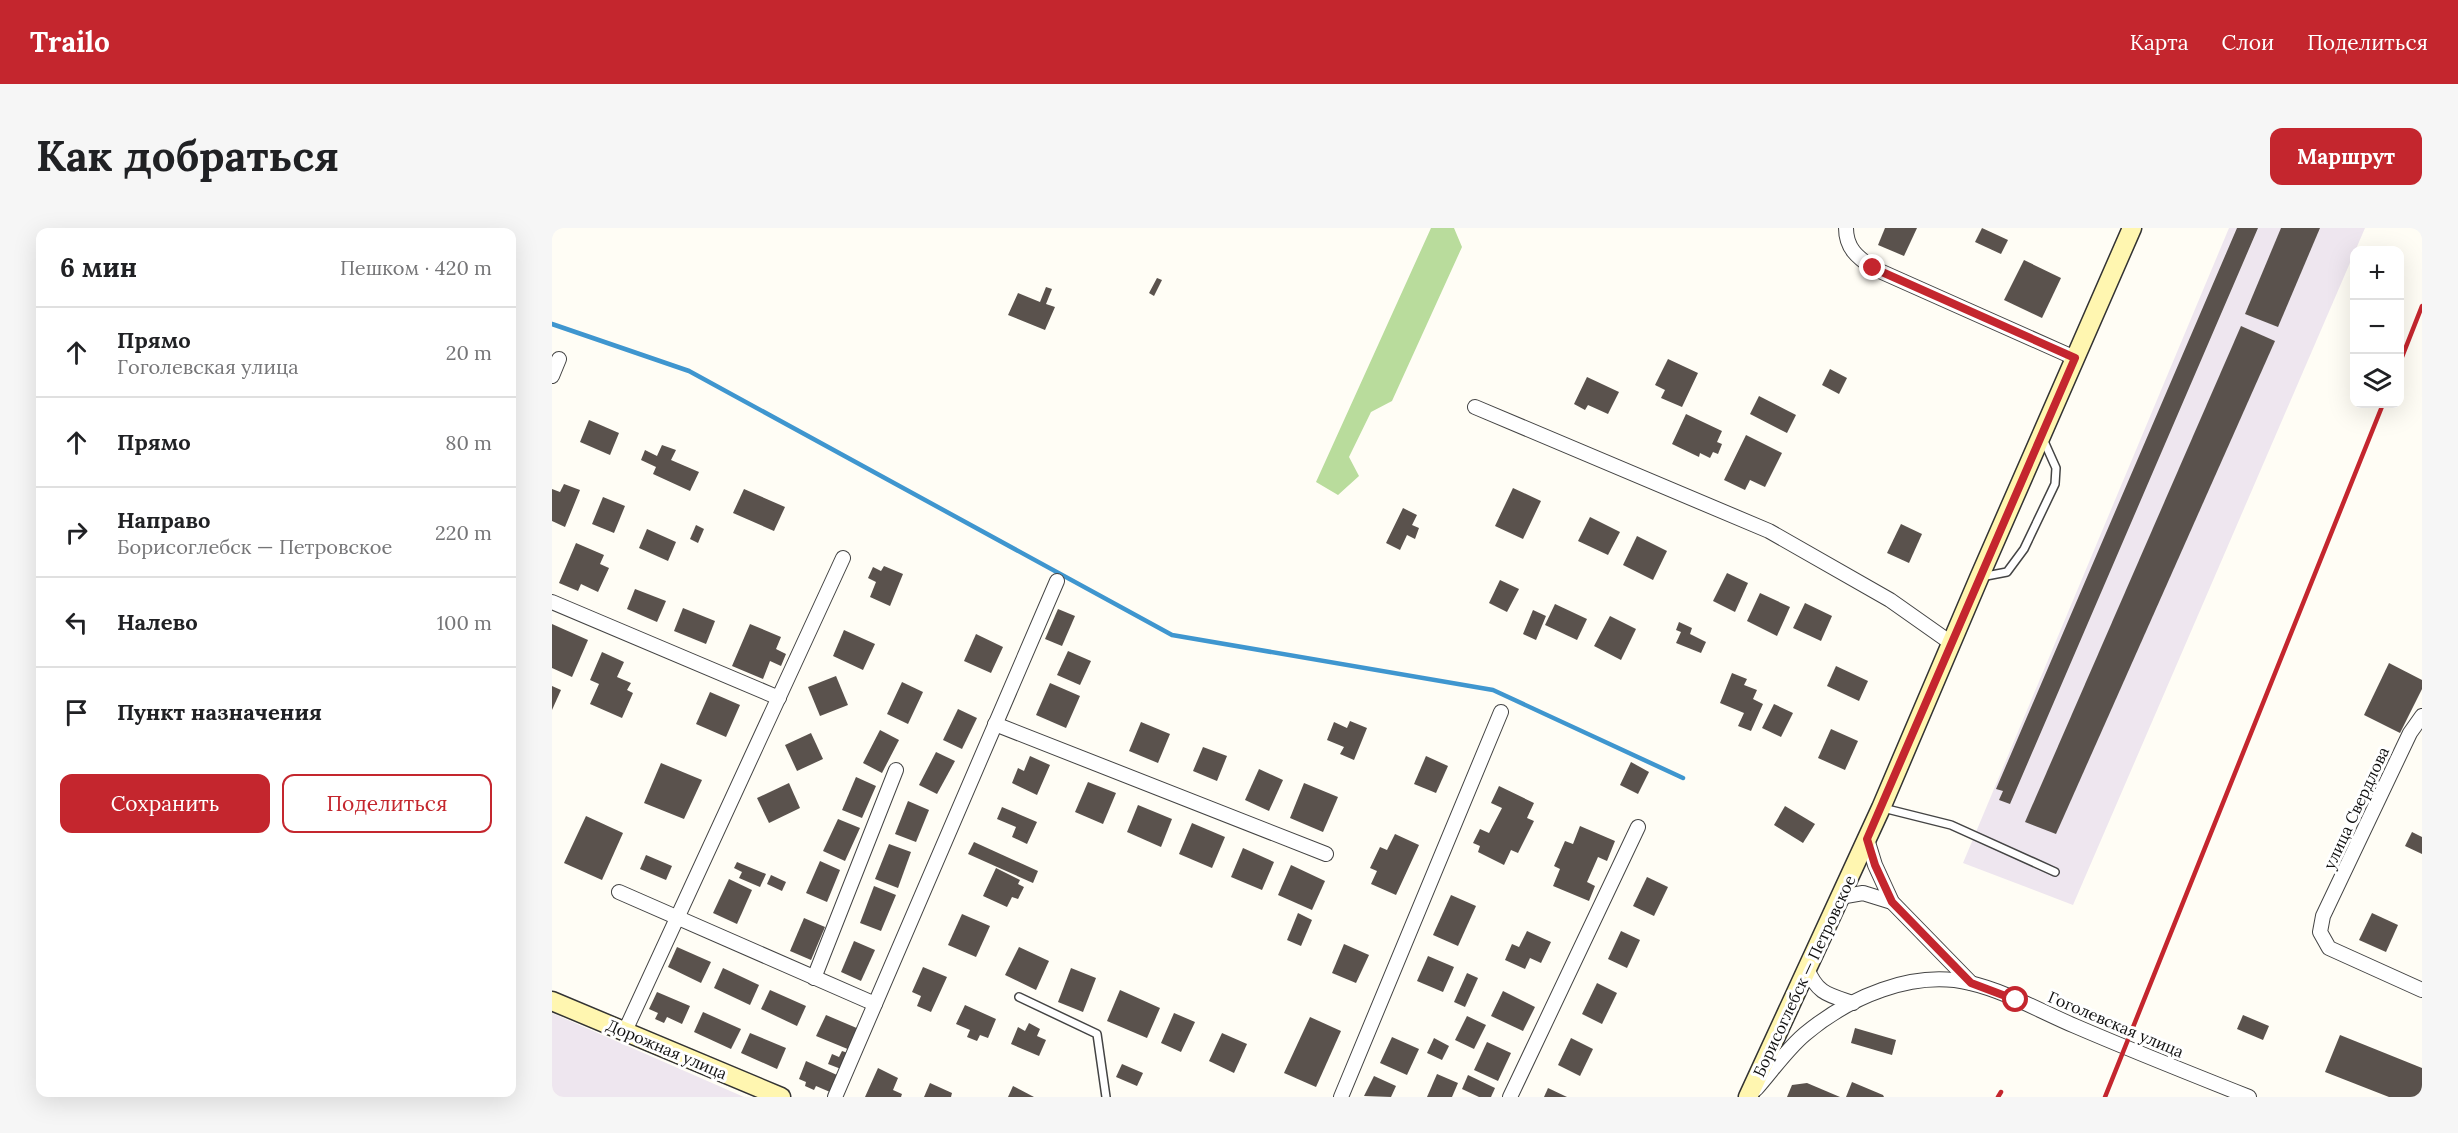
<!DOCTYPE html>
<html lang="ru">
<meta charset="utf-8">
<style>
:root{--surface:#fff;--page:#f6f6f6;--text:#202124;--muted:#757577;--line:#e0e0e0;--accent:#c4262e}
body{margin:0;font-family:Lora,serif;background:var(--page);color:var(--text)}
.controls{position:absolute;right:18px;top:18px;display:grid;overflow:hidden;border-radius:12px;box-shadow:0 6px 24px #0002}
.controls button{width:54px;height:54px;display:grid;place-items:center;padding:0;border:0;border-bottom:2px solid var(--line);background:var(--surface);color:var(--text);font:30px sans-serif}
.stop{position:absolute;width:18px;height:18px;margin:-14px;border:4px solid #c4262e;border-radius:50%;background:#fff}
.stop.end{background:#c4262e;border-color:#fff;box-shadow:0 2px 6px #0008}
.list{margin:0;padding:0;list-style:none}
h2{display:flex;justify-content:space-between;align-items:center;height:78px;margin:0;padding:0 24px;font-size:26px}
h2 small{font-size:20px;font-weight:400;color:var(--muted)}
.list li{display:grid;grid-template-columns:39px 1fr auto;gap:18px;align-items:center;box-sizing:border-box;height:90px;padding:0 24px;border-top:2px solid var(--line)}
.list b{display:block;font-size:22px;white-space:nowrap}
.list p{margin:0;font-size:20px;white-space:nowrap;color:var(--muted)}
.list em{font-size:20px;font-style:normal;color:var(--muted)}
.actions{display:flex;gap:12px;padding:18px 24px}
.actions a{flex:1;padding:14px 0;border:2px solid var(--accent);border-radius:12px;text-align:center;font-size:21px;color:var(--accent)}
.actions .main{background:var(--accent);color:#fff}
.icon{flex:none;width:33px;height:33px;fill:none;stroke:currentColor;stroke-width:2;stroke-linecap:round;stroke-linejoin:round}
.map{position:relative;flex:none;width:1870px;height:869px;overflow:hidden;border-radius:12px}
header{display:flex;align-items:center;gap:36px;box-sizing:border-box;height:84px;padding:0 30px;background:var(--accent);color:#fff}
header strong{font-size:28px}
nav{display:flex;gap:33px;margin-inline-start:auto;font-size:21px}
.intro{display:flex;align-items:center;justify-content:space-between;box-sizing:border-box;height:144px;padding:0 36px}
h1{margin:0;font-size:42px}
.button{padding:15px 27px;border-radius:12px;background:var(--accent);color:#fff;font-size:21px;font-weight:700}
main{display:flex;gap:36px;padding:0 36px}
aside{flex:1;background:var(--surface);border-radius:12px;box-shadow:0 6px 24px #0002}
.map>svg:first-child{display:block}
.industrial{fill:#eee6ef}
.forest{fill:#b9dc9c}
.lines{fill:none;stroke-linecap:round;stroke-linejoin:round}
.stream{stroke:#3f96cf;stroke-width:4.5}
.building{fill:#5a524d}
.lane-casing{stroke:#444;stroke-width:10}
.street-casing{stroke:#444;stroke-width:16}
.secondary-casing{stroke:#333;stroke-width:21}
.lane{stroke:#fff;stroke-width:7}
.street{stroke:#fff;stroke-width:14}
.secondary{stroke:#fff6b0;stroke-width:18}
.rail{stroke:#c4262e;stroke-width:4.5}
.route{stroke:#c4262e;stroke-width:8}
.labels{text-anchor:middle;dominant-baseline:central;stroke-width:6;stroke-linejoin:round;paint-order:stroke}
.street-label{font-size:16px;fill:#111;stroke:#fff}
</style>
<header>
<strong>Trailo</strong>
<nav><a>Карта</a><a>Слои</a><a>Поделиться</a></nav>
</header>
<div class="intro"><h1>Как добраться</h1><a class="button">Маршрут</a></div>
<main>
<aside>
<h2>6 мин<small>Пешком · 420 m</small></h2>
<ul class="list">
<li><svg class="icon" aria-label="ahead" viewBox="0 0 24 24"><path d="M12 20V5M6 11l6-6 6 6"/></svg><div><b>Прямо</b><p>Гоголевская улица</p></div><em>20 m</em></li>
<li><svg class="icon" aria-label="ahead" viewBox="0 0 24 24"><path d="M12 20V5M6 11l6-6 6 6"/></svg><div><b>Прямо</b></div><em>80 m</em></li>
<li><svg class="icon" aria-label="right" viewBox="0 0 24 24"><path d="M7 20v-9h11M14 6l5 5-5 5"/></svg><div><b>Направо</b><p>Борисоглебск — Петровское</p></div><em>220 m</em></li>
<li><svg class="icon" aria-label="left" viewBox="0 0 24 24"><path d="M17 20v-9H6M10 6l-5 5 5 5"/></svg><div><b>Налево</b></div><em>100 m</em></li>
<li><svg class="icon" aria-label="arrive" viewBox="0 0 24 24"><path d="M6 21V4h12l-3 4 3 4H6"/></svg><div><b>Пункт назначения</b></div></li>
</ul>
<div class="actions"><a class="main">Сохранить</a><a>Поделиться</a></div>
</aside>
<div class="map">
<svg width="1870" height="869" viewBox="0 0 1870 869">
<rect width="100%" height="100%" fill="#fffdf5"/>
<g class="industrial">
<polygon points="1677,0 1813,0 1521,677 1411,635"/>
<polygon points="0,785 192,869 0,869"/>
</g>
<polygon class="forest" points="879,0 902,0 910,19 840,173 819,184 797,229 807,248 786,267 764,254"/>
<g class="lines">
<polyline class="stream" points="0,96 137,143 620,407 941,462 1131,550"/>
</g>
<g class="building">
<polygon points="1333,0 1365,0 1352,28 1326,17"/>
<polygon points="1430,0 1456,12 1449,26 1423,14"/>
<polygon points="1685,0 1706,0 1458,576 1447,572 1451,563 1444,561"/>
<polygon points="1729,0 1768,0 1726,99 1693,86"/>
<polygon points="1472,32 1509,50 1490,90 1452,72"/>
<polygon points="605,50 610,52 602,68 597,65"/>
<polygon points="494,59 500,61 494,76 503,79 493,102 456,87 466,65 488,74"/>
<polygon points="1689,98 1723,113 1504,606 1473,594"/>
<polygon points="1116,131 1146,145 1130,179 1109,170 1113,162 1103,157"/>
<polygon points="1278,141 1295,150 1287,166 1270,157"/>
<polygon points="1035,149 1067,164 1056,186 1036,177 1033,182 1022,176"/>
<polygon points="1207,168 1244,187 1235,205 1198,186"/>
<polygon points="1134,186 1170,203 1165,214 1170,216 1166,226 1161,224 1158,230 1148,225 1147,229 1120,216"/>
<polygon points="37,192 67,205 58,227 28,214"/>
<polygon points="1194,207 1230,225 1213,259 1198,252 1193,262 1172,252"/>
<polygon points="110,217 124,222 119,232 147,244 138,263 101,246 104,239 89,232 93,222 105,228"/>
<polygon points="12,256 28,262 13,299 0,293 0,261 8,264"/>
<polygon points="961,260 989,273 971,311 943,298"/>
<polygon points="192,261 233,279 222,303 181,285"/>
<polygon points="51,269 73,278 62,305 40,296"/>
<polygon points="851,280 865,287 860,297 867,300 863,311 855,307 848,322 834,315"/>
<polygon points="1038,289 1068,304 1056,327 1026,313"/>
<polygon points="1349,296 1370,306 1357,335 1335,325"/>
<polygon points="144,297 152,301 146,315 138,311"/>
<polygon points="95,301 124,314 116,333 87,320"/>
<polygon points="1085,308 1115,323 1101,352 1071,337"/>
<polygon points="24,315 52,327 48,336 57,340 46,364 29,356 26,363 7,355"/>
<polygon points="332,338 351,346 338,378 318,369 324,354 316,350 321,339 329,343"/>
<polygon points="1175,345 1196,355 1183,384 1161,373"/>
<polygon points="948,352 967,361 955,384 937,375"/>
<polygon points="83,361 114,373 105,394 75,381"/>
<polygon points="1208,365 1238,379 1225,408 1195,393"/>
<polygon points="1253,375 1280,388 1269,413 1241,400"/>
<polygon points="1003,376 1035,391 1025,412 993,397"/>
<polygon points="131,380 163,393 154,416 122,403"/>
<polygon points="506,381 523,388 510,418 493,411"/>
<polygon points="981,382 994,388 984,412 971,406"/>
<polygon points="1058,388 1084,401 1069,432 1042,418"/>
<polygon points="1127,394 1140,400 1138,406 1154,414 1149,425 1124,415 1129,404 1124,402"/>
<polygon points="0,396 36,412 20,449 0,440"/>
<polygon points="198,396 229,409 224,421 234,426 229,438 218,433 211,451 180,438"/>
<polygon points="292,402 323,416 311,442 281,428"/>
<polygon points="424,406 451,419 439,445 412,433"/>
<polygon points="516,423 539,433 528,457 505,447"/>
<polygon points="50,424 72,434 65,449 79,455 75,462 81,465 70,490 38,476 47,456 38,452"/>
<polygon points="1837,435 1870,452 1870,461 1848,505 1812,487"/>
<polygon points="1284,438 1316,453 1307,473 1275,458"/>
<polygon points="1180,445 1195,451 1192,457 1205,462 1201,471 1211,476 1199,503 1186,498 1192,485 1168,475"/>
<polygon points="284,448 296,477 268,488 256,459"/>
<polygon points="350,454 371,464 356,496 335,486"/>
<polygon points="498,455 528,468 514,500 484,487"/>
<polygon points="0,458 9,462 0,482"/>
<polygon points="158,464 188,477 174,509 144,496"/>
<polygon points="1222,476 1241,485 1229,509 1210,500"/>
<polygon points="406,481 425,490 410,521 391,512"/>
<polygon points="798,493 815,500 802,532 788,526 792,519 775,512 782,494 795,500"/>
<polygon points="589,494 618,506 606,535 577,523"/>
<polygon points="1279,501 1306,513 1293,542 1266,530"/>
<polygon points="328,502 347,512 330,545 311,535"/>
<polygon points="259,505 271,531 245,543 233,517"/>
<polygon points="651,519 675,528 665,553 641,543"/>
<polygon points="384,524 403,533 385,566 367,557"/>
<polygon points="478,528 498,537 485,567 460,555 466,540 472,543"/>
<polygon points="874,528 896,538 884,565 862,556"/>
<polygon points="1079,534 1097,544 1086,566 1068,557"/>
<polygon points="109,535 150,552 132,591 92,575"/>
<polygon points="707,541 731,552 717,583 693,572"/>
<polygon points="304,549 324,558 310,590 290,582"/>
<polygon points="536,554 564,565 551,596 523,584"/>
<polygon points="237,555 248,580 217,595 205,570"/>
<polygon points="752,555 786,569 771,604 738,590"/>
<polygon points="947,558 982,575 975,590 982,593 966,625 959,622 952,637 926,624 928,618 921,615 928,601 937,605 950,580 939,575"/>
<polygon points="356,573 377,582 364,614 343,606"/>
<polygon points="586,577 620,591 609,619 575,604"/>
<polygon points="1233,578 1263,596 1251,615 1222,597"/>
<polygon points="450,579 485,594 475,616 460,609 464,599 445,591"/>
<polygon points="34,588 71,605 50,652 12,635"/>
<polygon points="286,591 308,600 293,633 271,623"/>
<polygon points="640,595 673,609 660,640 627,626"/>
<polygon points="1028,598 1063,613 1055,633 1046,629 1035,654 1043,658 1037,673 1001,658 1008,641 1002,638 1013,613 1021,616"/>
<polygon points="1860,604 1870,609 1870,626 1853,618"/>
<polygon points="843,606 867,617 844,667 819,656 825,643 818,640 828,619 835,622"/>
<polygon points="422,614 486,643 481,655 416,626"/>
<polygon points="337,616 359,624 346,660 323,651"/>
<polygon points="691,620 722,634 710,662 679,649"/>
<polygon points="94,627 120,638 114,652 88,641"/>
<polygon points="268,633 288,642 275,674 254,665"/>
<polygon points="185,634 214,646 208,659 187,650 190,644 182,640"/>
<polygon points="739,637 773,653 760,682 726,667"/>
<polygon points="444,640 468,652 466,656 472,659 466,671 460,669 455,679 431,668"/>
<polygon points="219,647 234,654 230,663 215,656"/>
<polygon points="1095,649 1116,659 1102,688 1081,678"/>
<polygon points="177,651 200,662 185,696 161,685"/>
<polygon points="322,658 344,667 329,703 308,695"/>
<polygon points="899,667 924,678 906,718 881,707"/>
<polygon points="746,685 760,692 749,718 735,712"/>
<polygon points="1820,685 1846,697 1834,724 1807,712"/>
<polygon points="410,686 438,698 424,729 396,717"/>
<polygon points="252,690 273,699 259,732 238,723"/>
<polygon points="975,703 999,714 989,735 978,730 973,741 953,732 960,716 967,719"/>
<polygon points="1069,703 1088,712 1075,740 1056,731"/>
<polygon points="302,713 323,722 309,753 289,744"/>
<polygon points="792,716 817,727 804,755 780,745"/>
<polygon points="125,719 159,734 149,755 116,739"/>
<polygon points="467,719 497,733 484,762 453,747"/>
<polygon points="876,728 902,739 891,764 865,753"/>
<polygon points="371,739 395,749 379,784 365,778 369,768 360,764"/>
<polygon points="171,740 207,757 198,777 162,760"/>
<polygon points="519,740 544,750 531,784 506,774"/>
<polygon points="915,745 926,750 913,779 902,774"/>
<polygon points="1045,755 1065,765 1050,796 1030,786"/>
<polygon points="218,762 254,778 245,798 209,781"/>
<polygon points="568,762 608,780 595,810 555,793"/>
<polygon points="951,763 983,779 971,803 939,788"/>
<polygon points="105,764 138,778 130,796 115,789 112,795 103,791 106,785 97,781"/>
<polygon points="413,777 444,791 436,810 428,807 425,813 415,809 418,802 404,796"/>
<polygon points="151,784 189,801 179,821 142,804"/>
<polygon points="622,785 643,794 629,824 609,815"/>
<polygon points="274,787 307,801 298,822 264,808"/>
<polygon points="1691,787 1717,798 1711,812 1685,801"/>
<polygon points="915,788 934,797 922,821 903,812"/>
<polygon points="758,789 789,803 764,859 732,845"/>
<polygon points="477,795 488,801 485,808 494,812 487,828 459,816 466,799 473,803"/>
<polygon points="1303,800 1344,812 1340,827 1299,815"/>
<polygon points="198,805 234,820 225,841 189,825"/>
<polygon points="670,805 695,816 682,845 657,833"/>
<polygon points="1788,807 1870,840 1870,869 1837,869 1773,844"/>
<polygon points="840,809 867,821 855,847 828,835"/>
<polygon points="882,810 897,818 890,832 875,825"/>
<polygon points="1019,810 1041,821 1028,848 1006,837"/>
<polygon points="935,814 959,825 946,853 922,842"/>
<polygon points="290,823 296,825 289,841 276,836 280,826 287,829"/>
<polygon points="254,833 285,847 278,864 264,858 262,862 253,858 254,854 247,851"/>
<polygon points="570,836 591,845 585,858 564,849"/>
<polygon points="326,840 346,850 341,862 350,866 349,869 313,869"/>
<polygon points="885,846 906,855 900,869 875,869"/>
<polygon points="916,847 943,860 939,869 927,869 910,861"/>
<polygon points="822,848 844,858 839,869 812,868"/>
<polygon points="1300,854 1331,867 1332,869 1294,869"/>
<polygon points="378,855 400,865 399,869 372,869"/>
<polygon points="1255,855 1288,869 1235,869 1240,857"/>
<polygon points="461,858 482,869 456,869"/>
<polygon points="996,860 1015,869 992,869"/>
</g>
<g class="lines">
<g class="lane-casing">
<g id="lane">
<polyline points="1429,349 1455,344 1472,321 1503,256 1504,240 1491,211"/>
<polyline points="1331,580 1399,597 1503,644"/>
<polyline points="467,769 545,806 554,869"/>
</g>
</g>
<g class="street-casing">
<g id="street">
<path d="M1294 0C1294 20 1305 29 1321 40L1523 130"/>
<polyline points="0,148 7,131"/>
<polyline points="923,179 1217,303 1338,372 1399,415"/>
<polyline points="0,374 227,470"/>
<polyline points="1870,488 1858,505 1771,688 1768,704 1777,720 1870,762"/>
<polyline points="443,496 774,626"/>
<polyline points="1315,611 1323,637 1340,674 1419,755"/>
<polyline points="67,664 323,776"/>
<polyline points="1288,669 1311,665 1340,674"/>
<path d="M1255 740C1265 766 1277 767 1301 775"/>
<polyline points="262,750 344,542"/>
<polyline points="73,803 291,330"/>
<path d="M1204 861C1220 843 1235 821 1253 806 1296 770 1361 741 1418 755 1453 763 1490 784 1523 798 1581 823 1639 846 1697 869"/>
<polyline points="283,869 505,353"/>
<polyline points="789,869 949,484"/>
<polyline points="958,869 1086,599"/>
</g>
</g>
<g class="secondary-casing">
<g id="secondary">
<polyline points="0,773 229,869"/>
<polyline points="1196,869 1329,580 1427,350 1580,0"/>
</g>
</g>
<use href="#lane" class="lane"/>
<use href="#street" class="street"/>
<use href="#secondary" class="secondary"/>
<g class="rail">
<polyline points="1848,134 1870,78"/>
<polyline points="1446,869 1449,864"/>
<polyline points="1553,869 1831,176"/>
</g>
</g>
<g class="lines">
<polyline class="route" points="1321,40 1523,130 1315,611 1323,637 1340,674 1419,755 1464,772"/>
</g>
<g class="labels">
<g class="street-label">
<text transform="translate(1804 580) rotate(-65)">улица Свердлова</text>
<text transform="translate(1252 748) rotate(-65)">Борисоглебск — Петровское</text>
<text transform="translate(1564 796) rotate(23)">Гоголевская улица</text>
<text transform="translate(115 821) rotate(23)">Дорожная улица</text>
</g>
</g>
</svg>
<div class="controls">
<button>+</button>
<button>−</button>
<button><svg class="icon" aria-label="layers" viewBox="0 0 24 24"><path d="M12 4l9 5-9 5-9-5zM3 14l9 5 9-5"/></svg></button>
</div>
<div class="stop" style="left:1464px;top:772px"></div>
<div class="stop end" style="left:1321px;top:40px"></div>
</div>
</main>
